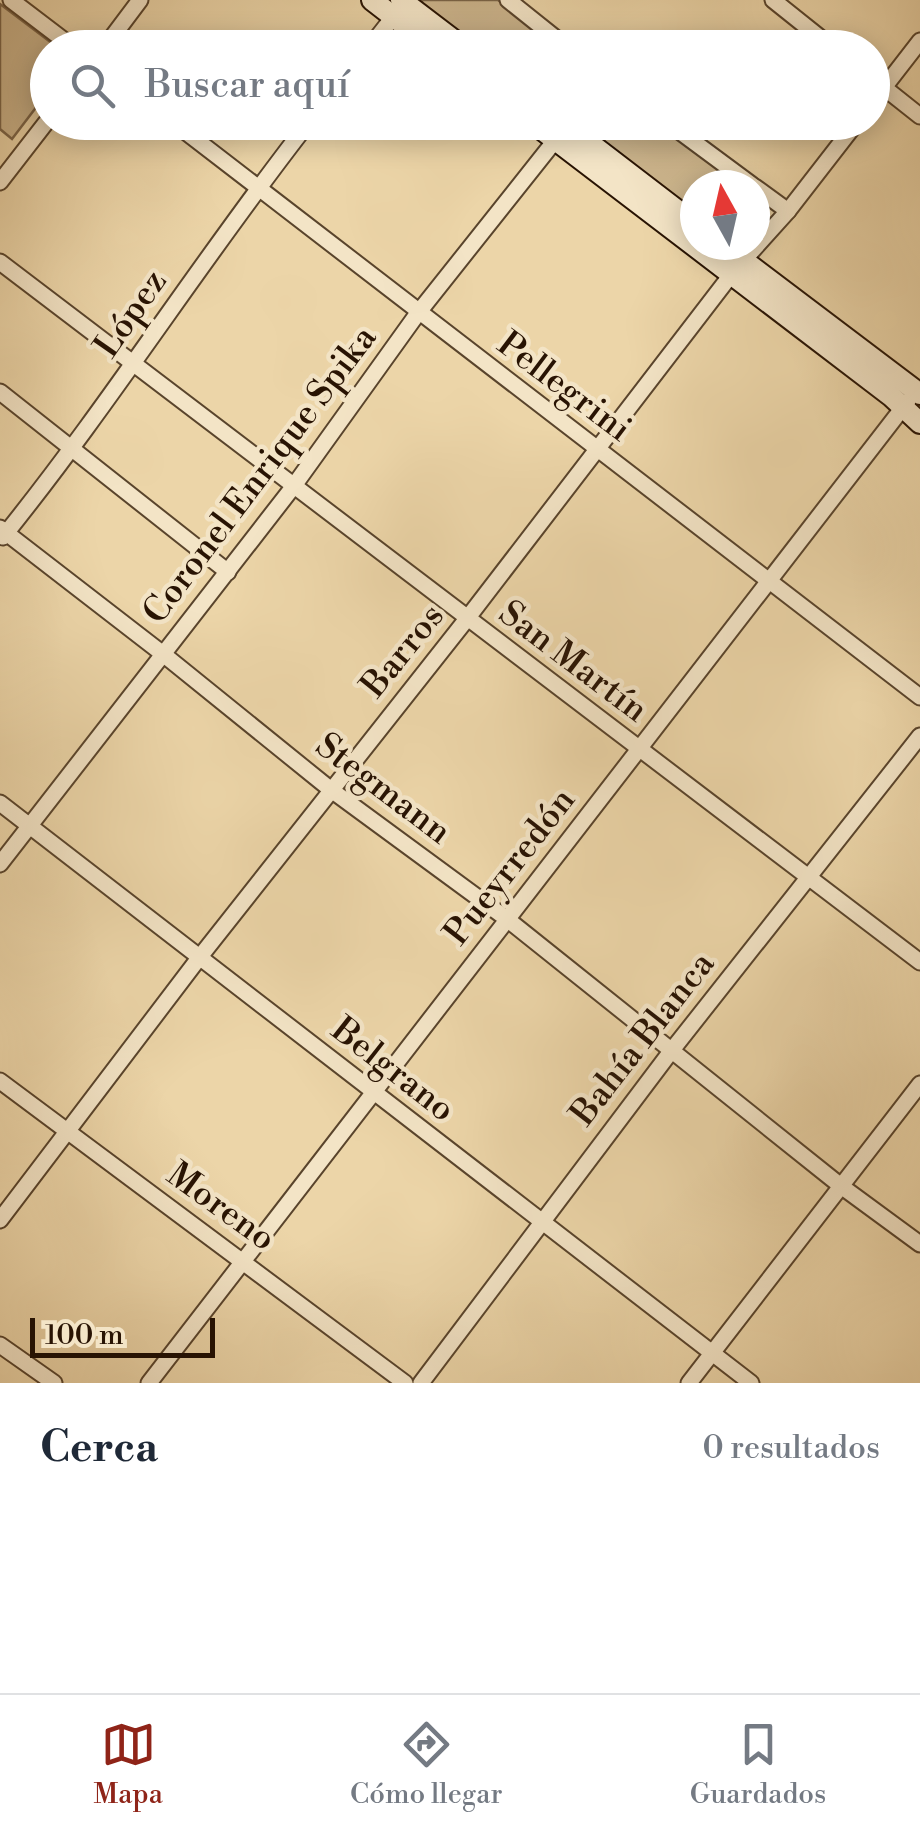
<!DOCTYPE html>
<html lang="es">
<meta charset="utf-8">
<style>
:root{--surface:#fff;--page:#f2f2f3;--text:#1f2937;--muted:#747a83;--line:#e0e1e3;--accent:#8f2418}
body{margin:0;font-family:"Libre Bodoni",serif;background:var(--page);color:var(--text)}
.compass{position:absolute;left:680px;top:170px;width:90px;height:90px;border-radius:50%;background:var(--surface);box-shadow:0 5px 25px #0003;rotate:352deg}
.scale{position:absolute;left:30px;bottom:25px;width:185px;box-sizing:border-box;padding-left:10px;border:5px solid #281303;border-top:0;font-size:28px;line-height:35px;white-space:nowrap;color:#281303;-webkit-text-stroke:8px #f3e4c6;paint-order:stroke}
.list{margin:0;padding:0;list-style:none}
h2{display:flex;justify-content:space-between;align-items:center;height:130px;margin:0;padding:0 40px;font-size:42px}
h2 small{font-size:32px;font-weight:400;color:var(--muted)}
.icon{flex:none;width:55px;height:55px;fill:none;stroke:currentColor;stroke-width:2;stroke-linecap:round;stroke-linejoin:round}
.map{position:relative;flex:none;width:920px;height:1383px;overflow:hidden}
.search{position:absolute;background:var(--surface);box-shadow:0 5px 25px #0003;left:30px;right:30px;top:30px;height:110px;display:flex;align-items:center;gap:25px;box-sizing:border-box;padding:0 35px;border-radius:55px;color:var(--muted);font-size:38px}
.sheet{height:310px;background:var(--surface)}
nav{display:flex;justify-content:space-around;align-items:center;box-sizing:border-box;height:140px;border-top:2px solid var(--line);background:var(--surface);font-size:28px;color:var(--muted)}
nav a{display:grid;justify-items:center;gap:5px}
nav .on{color:var(--accent)}
.map>svg:first-child{display:block}
.green{fill:#cbb48c;stroke:#7a6448;stroke-width:2.5}
.lines{fill:none;stroke-linecap:round;stroke-linejoin:round}
.street-casing{stroke:#59442c;stroke-width:19}
.secondary-casing{stroke:#281303;stroke-width:24}
.street{stroke:#f3e4c6;stroke-width:15}
.secondary{stroke:#f3e4c6;stroke-width:20}
.labels{text-anchor:middle;dominant-baseline:central;stroke-width:9;stroke-linejoin:round;paint-order:stroke}
.street-label{font-size:35px;fill:#281303;stroke:#f3e4c6}
</style>
<div class="map">
<svg width="920" height="1383" viewBox="0 0 920 1383">
<rect width="100%" height="100%" fill="#ecd5a8"/>
<filter id="stains"><feTurbulence type="fractalNoise" baseFrequency=".002" numOctaves="4"/><feColorMatrix values="0 0 0 0 .2 0 0 0 0 .09 0 0 0 0 .02 0 0 0 .5 -.17"/></filter>
<radialGradient id="worn" r=".72"><stop offset=".6" stop-color="#630" stop-opacity="0"/><stop offset="1" stop-color="#630" stop-opacity=".3"/></radialGradient>
<g class="green">
<polygon points="423,0 498,0 559,47 477,47 420,3"/>
<polygon points="0,4 57,47 48,48 47,93 12,139 0,129"/>
<polygon points="597,123 659,123 740,185 695,185 695,213 590,132"/>
</g>
<g class="lines">
<g class="street-casing">
<g id="street">
<polyline points="11,0 74,48"/>
<polyline points="508,0 568,48"/>
<polyline points="773,0 833,48"/>
<polyline points="104,48 140,0"/>
<polyline points="369,48 398,11"/>
<polyline points="872,78 920,116"/>
<polyline points="872,103 920,41"/>
<polyline points="173,122 920,697"/>
<polyline points="667,122 752,185"/>
<polyline points="0,182 48,120"/>
<polyline points="755,187 788,211"/>
<polyline points="0,262 920,962"/>
<polyline points="0,392 228,572"/>
<polyline points="0,528 163,654 330,789 507,919 841,1186 920,1244"/>
<path d="M3 537C111 403 203 257 309 122"/>
<polyline points="0,803 751,1383"/>
<polyline points="0,864 293,487 418,313 561,133"/>
<polyline points="0,1081 405,1383"/>
<polyline points="0,1220 199,958 466,620 734,271 788,211 857,122"/>
<polyline points="0,1345 54,1383"/>
<polyline points="149,1383 908,401"/>
<polyline points="421,1383 672,1050 920,736"/>
<polyline points="689,1383 920,1084"/>
</g>
</g>
<g class="secondary-casing">
<g id="secondary">
<polyline points="372,0 434,48"/>
<polyline points="401,0 464,48"/>
<polyline points="532,122 891,396 920,423"/>
<polyline points="562,122 695,224"/>
<polyline points="723,245 920,394"/>
</g>
</g>
<use href="#street" class="street"/>
<use href="#secondary" class="secondary"/>
</g>
<g class="labels">
<g class="street-label">
<text transform="translate(131 314) rotate(-55)">López</text>
<text transform="translate(564 387) rotate(37)">Pellegrini</text>
<text transform="translate(260 475) rotate(-53)">Coronel Enrique Spika</text>
<text transform="translate(403 651) rotate(-51)">Barros</text>
<text transform="translate(573 662) rotate(37)">San Martín</text>
<text transform="translate(383 789) rotate(37)">Stegmann</text>
<text transform="translate(510 867) rotate(-52)">Pueyrredón</text>
<text transform="translate(643 1039) rotate(-52)">Bahía Blanca</text>
<text transform="translate(393 1070) rotate(38)">Belgrano</text>
<text transform="translate(221 1207) rotate(36)">Moreno</text>
</g>
</g>
<rect width="100%" height="100%" filter="url(#stains)"/>
<rect width="100%" height="100%" fill="url(#worn)"/>
</svg>
<svg class="compass" viewBox="-18 -18 36 36"><path d="M0-13l5 13h-10z" fill="#e53935"/><path d="M0 13l5-13h-10z" fill="#747a83"/></svg>
<div class="scale">100 m</div>
<div class="search"><svg class="icon" aria-label="search" viewBox="0 0 24 24"><circle cx="10" cy="10" r="6"/><path d="M15 15l6 6"/></svg>Buscar aquí</div>
</div>
<section class="sheet">
<h2>Cerca<small>0 resultados</small></h2>
<ul class="list">
</ul>
</section>
<nav>
<a class="on"><svg class="icon" aria-label="map" viewBox="0 0 24 24"><path d="M3 6l6-2 6 2 6-2v14l-6 2-6-2-6 2zM9 4v14M15 6v14"/></svg>Mapa</a>
<a><svg class="icon" aria-label="directions" viewBox="0 0 24 24"><path d="M12 3l9 9-9 9-9-9zM9 14v-3h6M13 9l2 2-2 2"/></svg>Cómo llegar</a>
<a><svg class="icon" aria-label="saved" viewBox="0 0 24 24"><path d="M7 4h10v16l-5-4-5 4z"/></svg>Guardados</a>
</nav>
